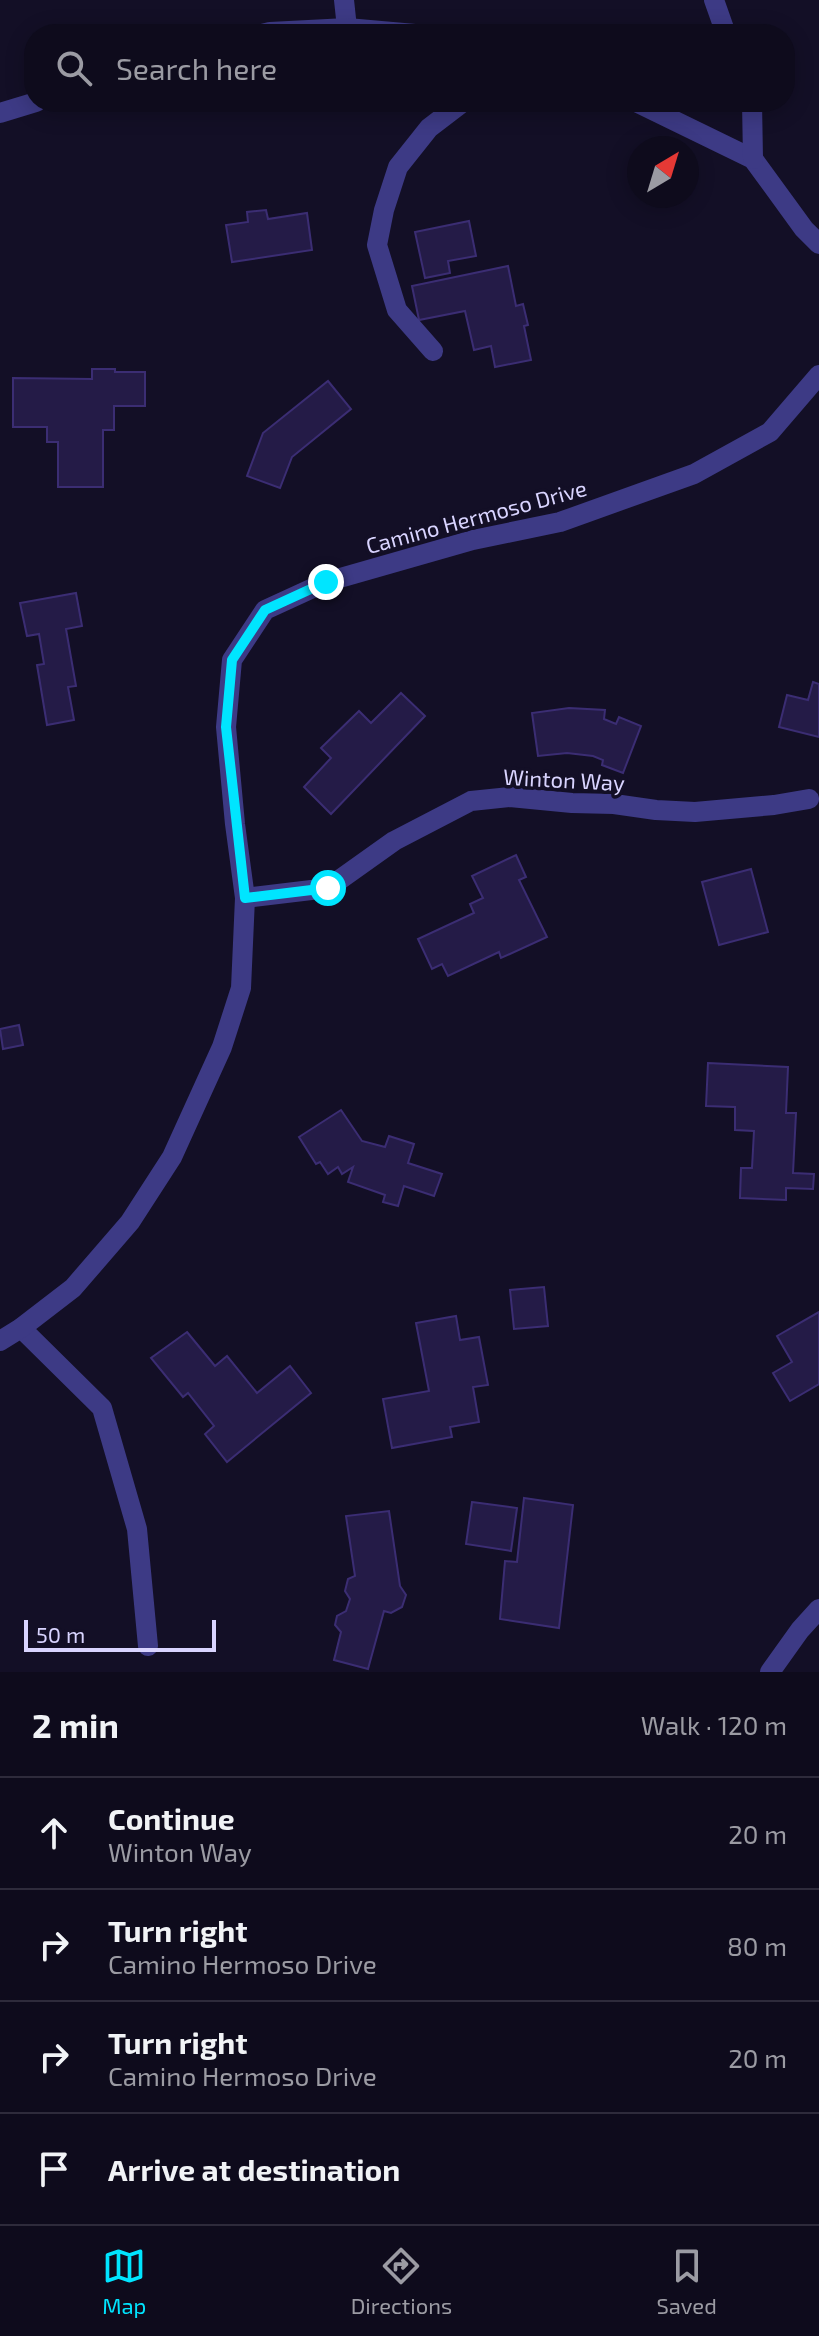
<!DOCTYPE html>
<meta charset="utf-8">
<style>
:root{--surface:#0e0b1c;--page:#171425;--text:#f1f3f6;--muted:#9b9ba3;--line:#2e2b3b;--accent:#00e5ff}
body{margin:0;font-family:"Exo 2",sans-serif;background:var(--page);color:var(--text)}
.compass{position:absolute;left:627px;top:136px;width:72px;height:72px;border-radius:50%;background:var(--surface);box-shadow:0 4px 20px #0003;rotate:38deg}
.scale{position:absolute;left:24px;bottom:20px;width:192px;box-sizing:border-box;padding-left:8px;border:4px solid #d9d4ff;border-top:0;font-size:22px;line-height:28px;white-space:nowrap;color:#d9d4ff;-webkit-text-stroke:6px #130f26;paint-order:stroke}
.stop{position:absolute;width:24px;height:24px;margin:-18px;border:6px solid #00e5ff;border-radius:50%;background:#fff}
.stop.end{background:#00e5ff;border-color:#fff;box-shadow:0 2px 8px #0008}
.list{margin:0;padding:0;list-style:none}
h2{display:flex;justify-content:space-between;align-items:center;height:104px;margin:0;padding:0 32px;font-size:34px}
h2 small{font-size:26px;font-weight:400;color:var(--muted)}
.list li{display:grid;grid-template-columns:52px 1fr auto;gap:24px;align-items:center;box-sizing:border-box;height:112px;padding:0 32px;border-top:2px solid var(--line)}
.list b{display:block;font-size:30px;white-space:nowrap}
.list p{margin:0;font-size:26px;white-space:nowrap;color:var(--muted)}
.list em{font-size:26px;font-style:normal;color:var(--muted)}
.icon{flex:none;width:44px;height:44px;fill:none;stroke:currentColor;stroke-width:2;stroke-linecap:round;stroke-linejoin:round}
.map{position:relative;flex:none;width:819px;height:1672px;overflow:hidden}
.search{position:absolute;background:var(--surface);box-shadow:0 4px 20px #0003;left:24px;right:24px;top:24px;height:88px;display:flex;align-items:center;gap:20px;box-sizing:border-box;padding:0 28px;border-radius:32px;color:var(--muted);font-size:30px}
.sheet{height:552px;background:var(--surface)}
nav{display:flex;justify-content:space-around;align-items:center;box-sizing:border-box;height:112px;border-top:2px solid var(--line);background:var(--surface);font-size:22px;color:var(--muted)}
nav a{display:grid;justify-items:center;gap:4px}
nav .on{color:var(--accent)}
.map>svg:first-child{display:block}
.building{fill:#241b47;stroke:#3b2d73;stroke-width:2}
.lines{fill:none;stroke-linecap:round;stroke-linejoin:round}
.minor{stroke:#3d3a85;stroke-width:20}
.route{stroke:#00e5ff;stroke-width:10}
.labels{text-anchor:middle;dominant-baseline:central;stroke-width:7;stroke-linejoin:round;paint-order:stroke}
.street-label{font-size:22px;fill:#d9d4ff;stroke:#130f26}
</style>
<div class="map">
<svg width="819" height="1672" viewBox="0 0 819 1672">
<rect width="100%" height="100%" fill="#130f26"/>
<g class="building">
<polygon points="266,210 268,219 307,213 312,250 232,262 226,225 248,222 247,212"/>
<polygon points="469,221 476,256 448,261 450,273 425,278 415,232"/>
<polygon points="508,266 516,306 523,304 528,325 524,326 531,360 495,367 491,346 474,350 465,311 419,320 412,286"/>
<polygon points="92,369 115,369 115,372 145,372 145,406 114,406 114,430 103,430 103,487 58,487 58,442 47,442 47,427 13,427 13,378 92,379"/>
<polygon points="328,381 351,409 292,457 280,488 247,476 263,433"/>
<polygon points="76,593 82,626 66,629 76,686 68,687 74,720 47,725 37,665 44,664 39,634 27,636 20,603"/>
<polygon points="813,682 819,684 819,737 779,727 787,695 808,700"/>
<polygon points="401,693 425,716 331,814 304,787 331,758 321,748 359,711 371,723"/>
<polygon points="569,708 605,710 604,719 616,724 619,717 641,726 623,773 602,765 603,760 593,756 567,753 538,756 532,713"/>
<polygon points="516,855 526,877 519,880 547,937 501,958 499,952 448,976 442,964 432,969 418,939 474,913 470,904 483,898 472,876"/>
<polygon points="751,869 768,932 719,945 702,882"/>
<polygon points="19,1025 23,1045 3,1049 0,1029"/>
<polygon points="708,1063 788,1067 786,1113 796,1113 793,1173 814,1174 813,1189 786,1188 786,1200 740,1198 741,1168 752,1168 754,1131 735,1130 735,1107 706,1106"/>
<polygon points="341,1110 362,1141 385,1147 389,1136 414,1144 408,1163 442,1174 434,1196 404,1186 398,1206 383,1202 385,1195 348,1182 353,1167 342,1174 338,1167 328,1174 320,1162 316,1164 299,1137"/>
<polygon points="544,1287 548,1326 514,1329 510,1290"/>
<polygon points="819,1312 819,1384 790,1401 773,1373 792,1362 777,1336"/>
<polygon points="456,1316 460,1340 479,1337 488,1385 473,1387 479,1422 450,1427 452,1437 392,1448 383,1399 429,1391 416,1323"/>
<polygon points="187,1332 215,1366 227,1356 257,1393 290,1366 311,1393 227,1462 205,1434 214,1426 188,1393 183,1397 151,1358"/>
<polygon points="524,1498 573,1505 559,1628 500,1619 505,1561 517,1562"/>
<polygon points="472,1502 517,1508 511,1551 466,1544"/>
<polygon points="389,1511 400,1586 406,1595 402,1607 391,1613 384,1611 368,1669 334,1660 341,1632 335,1625 337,1616 346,1611 350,1599 345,1591 348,1579 355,1576 346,1516"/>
</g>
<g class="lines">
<g class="minor">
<polyline points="344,0 347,28"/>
<polyline points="714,0 726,34"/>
<polyline points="262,34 270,32 347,28 415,34"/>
<polyline points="636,102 753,159 804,229 819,244"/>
<polyline points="752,102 753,159"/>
<polyline points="0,113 36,102"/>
<polyline points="433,351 397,310 377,245 384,210 398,167 429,128 463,102"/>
<polyline points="245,898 328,888 394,841 471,801 510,797 572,803 614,804 656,810 695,812 774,805 809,799"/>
<polyline points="21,1328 102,1408 137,1529 148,1646"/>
<polyline points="0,1341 21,1328 73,1288 130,1222 172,1157 222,1047 241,988 245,898 235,824 226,727 232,660 265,610 326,582 473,540 560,522 694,474 770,432 819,375"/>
<polyline points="770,1672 800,1630 819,1609"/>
</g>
</g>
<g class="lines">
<polyline class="route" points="326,582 265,610 232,660 226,727 245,898 328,888"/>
</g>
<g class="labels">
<g class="street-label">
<text transform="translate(476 516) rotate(-15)">Camino Hermoso Drive</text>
<text transform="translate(564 779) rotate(3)">Winton Way</text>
</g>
</g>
</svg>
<svg class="compass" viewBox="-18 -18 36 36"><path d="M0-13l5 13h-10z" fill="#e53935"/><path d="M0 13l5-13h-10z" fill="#9b9ba3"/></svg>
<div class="scale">50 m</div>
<div class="stop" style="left:328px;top:888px"></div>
<div class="stop end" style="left:326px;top:582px"></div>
<div class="search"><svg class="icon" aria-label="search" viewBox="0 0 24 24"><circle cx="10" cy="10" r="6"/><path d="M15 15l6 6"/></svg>Search here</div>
</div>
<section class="sheet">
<h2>2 min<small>Walk · 120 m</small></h2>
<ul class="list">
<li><svg class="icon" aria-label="ahead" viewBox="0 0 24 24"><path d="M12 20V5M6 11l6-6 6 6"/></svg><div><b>Continue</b><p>Winton Way</p></div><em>20 m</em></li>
<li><svg class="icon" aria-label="right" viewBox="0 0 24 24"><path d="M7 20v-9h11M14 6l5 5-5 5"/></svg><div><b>Turn right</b><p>Camino Hermoso Drive</p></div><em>80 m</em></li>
<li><svg class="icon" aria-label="right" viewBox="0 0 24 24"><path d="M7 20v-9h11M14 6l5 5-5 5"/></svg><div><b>Turn right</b><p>Camino Hermoso Drive</p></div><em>20 m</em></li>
<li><svg class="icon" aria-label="arrive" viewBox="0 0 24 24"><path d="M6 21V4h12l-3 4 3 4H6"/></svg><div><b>Arrive at destination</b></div></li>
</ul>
</section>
<nav>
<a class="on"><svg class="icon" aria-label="map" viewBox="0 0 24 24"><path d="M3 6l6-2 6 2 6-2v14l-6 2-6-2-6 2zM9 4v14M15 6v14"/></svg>Map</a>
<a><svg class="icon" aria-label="directions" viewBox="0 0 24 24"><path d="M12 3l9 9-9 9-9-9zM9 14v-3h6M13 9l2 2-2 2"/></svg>Directions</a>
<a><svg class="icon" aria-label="saved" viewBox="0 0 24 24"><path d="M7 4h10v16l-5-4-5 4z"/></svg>Saved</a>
</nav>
